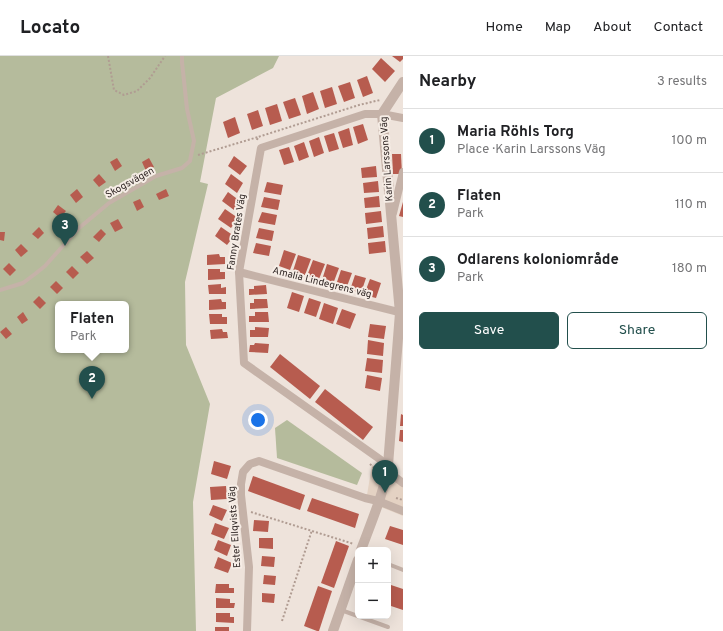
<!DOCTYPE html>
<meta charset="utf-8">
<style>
:root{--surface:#fff;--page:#f6f6f6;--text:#202124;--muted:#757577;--line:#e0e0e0;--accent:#224f4c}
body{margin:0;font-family:Overpass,sans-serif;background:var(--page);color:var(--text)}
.controls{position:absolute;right:12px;bottom:12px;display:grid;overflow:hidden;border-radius:6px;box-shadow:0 4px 16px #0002}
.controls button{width:36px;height:36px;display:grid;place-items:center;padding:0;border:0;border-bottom:1px solid var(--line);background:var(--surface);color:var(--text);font:20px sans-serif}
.you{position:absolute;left:258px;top:364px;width:14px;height:14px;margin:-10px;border:3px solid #fff;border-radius:50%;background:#1a73e8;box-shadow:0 0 0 6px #1a73e833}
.badge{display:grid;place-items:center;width:26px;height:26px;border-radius:50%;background:var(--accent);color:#fff;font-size:13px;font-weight:700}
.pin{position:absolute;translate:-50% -33px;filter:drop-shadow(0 1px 2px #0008)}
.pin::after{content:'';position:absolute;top:21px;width:14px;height:12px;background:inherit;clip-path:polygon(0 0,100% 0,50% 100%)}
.popup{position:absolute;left:55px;top:245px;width:74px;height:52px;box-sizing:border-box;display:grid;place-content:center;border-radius:6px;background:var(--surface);filter:drop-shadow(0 1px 3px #0005);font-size:13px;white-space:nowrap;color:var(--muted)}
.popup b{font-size:15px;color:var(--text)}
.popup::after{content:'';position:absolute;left:50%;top:100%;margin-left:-8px;border:8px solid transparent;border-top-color:var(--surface)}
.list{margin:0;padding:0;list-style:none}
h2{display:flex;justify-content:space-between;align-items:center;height:52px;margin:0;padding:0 16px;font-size:17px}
h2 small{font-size:13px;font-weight:400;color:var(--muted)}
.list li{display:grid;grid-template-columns:26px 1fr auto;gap:12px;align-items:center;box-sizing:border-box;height:64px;padding:0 16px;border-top:1px solid var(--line)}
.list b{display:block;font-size:15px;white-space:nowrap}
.list p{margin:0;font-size:13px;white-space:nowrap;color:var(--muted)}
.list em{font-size:13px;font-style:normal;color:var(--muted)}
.actions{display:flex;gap:8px;padding:12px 16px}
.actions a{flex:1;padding:9px 0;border:1px solid var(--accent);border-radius:6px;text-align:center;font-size:14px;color:var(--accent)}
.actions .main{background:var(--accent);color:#fff}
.map{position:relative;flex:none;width:403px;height:575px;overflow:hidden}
header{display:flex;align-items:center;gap:24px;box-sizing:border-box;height:56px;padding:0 20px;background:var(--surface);border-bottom:1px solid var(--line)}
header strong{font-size:19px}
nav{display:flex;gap:22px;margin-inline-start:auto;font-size:14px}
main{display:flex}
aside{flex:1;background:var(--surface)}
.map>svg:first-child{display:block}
.green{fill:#b5bb9c;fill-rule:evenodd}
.plaza{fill:#e4d2c3}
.building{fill:#b75c4f}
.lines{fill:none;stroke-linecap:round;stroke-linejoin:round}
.path{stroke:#b09c92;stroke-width:2;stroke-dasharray:2 2;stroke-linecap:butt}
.service{stroke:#c5b2a8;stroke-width:4}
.minor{stroke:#c5b2a8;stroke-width:8}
.tertiary{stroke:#c5b2a8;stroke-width:10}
.labels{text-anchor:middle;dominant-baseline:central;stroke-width:4;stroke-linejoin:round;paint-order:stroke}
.street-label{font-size:10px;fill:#322927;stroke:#f6ede6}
</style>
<header>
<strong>Locato</strong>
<nav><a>Home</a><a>Map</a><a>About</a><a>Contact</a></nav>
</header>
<main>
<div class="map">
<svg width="403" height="575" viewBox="0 0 403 575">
<rect width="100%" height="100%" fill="#eee3db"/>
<g class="green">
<path d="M0 0H279L273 12 216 42 200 126 208 128 185 226 186 289 210 348 193 446 196 575H0ZM58 248H126V294H58Z"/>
<polygon points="287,364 362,417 357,429 277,402 275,372"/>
</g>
<polygon class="plaza" points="372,409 403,429 403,460 366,445"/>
<g class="building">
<polygon points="392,0 403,0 403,3 400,6"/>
<polygon points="381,2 395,15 385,26 372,13"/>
<polygon points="367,20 373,37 363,41 357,24"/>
<polygon points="350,26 355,42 344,46 338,30"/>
<polygon points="332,31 337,48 325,52 320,35"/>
<polygon points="313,36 319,53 307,58 302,40"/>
<polygon points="295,42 301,59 289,63 283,46"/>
<polygon points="277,48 282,65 270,69 265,52"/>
<polygon points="258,54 263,70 252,74 247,58"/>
<polygon points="235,61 240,77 228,82 223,66"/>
<polygon points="363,68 368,84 358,88 353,71"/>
<polygon points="349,72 353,89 343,92 338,76"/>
<polygon points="334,77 339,93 329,96 324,80"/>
<polygon points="319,81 324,97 314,101 309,85"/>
<polygon points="304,86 309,101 299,105 294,90"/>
<polygon points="289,91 294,106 284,109 279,94"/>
<polygon points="392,98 401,98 402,118 393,118"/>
<polygon points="234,100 247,110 240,119 228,110"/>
<polygon points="117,102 122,110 115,115 110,106"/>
<polygon points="149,102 154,111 146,115 142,106"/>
<polygon points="376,110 377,121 362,122 361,112"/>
<polygon points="99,118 106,126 99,131 93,124"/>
<polygon points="231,118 243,127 237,137 225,128"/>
<polygon points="378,125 379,136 364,137 363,127"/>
<polygon points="267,126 283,129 281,139 264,136"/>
<polygon points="77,133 83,141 76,147 70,139"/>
<polygon points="166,133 169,140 159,144 156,138"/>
<polygon points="228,136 240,145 234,154 222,145"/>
<polygon points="379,140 380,151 365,152 364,142"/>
<polygon points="264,141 280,144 278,154 261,151"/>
<polygon points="140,143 144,151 137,155 133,146"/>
<polygon points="403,146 403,161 399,160"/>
<polygon points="58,149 66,155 60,162 53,156"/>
<polygon points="225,153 238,162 231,172 218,163"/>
<polygon points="381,155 382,166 366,168 365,157"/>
<polygon points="262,156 277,159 275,169 258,166"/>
<polygon points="118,163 123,172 115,176 110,167"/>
<polygon points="383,170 384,181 368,183 367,172"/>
<polygon points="39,171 44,177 38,183 32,178"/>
<polygon points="221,171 234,180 227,189 215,180"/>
<polygon points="259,172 274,175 272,185 256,182"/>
<polygon points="101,173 106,178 99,186 93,181"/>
<polygon points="0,176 5,176 4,185 0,184"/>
<polygon points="385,185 386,196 369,198 368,187"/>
<polygon points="256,187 271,190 269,200 253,197"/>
<polygon points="21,188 28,195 21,201 15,194"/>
<polygon points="284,194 296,198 290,214 279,210"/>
<polygon points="87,195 94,202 87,208 80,201"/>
<polygon points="219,198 220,201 225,201 225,208 207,209 207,199"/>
<polygon points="298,199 311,203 305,219 293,215"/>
<polygon points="313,204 325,208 319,223 307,220"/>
<polygon points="9,207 16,214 10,220 3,213"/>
<polygon points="327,208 339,212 333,228 322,224"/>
<polygon points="72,210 79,217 73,223 66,216"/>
<polygon points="208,213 220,213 220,216 225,216 225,223 208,224"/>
<polygon points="341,214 352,217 346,233 336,229"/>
<polygon points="355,219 366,222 361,237 350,234"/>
<polygon points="370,223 381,227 376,242 364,239"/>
<polygon points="56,225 63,232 57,238 50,231"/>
<polygon points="221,228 221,232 226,231 226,238 209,238 208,229"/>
<polygon points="266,229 267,238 249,239 249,233 254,233 254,230"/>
<polygon points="292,236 304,240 299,256 287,252"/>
<polygon points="39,240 46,247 40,253 33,246"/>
<polygon points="309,242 321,246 316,261 304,257"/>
<polygon points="221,243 222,246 226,246 226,253 209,254 209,244"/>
<polygon points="254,243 267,243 268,252 250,253 250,247 254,247"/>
<polygon points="324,247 338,252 333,268 319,263"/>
<polygon points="342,253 356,258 350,273 336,268"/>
<polygon points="23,256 28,264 22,268 17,261"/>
<polygon points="255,256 268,256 269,266 249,266 249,260 255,260"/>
<polygon points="209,258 222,258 222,261 227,261 227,268 210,268"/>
<polygon points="370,268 386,270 384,283 368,281"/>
<polygon points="6,271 12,278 6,283 0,276"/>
<polygon points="255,271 269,272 268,281 250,281 250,274 255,274"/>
<polygon points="222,273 223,276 227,276 228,282 211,283 210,274"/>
<polygon points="368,284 384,287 383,300 367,298"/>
<polygon points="255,287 269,288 268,297 249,296 250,289 254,289"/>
<polygon points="280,298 320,330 310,343 270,311"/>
<polygon points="367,302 383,304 382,317 365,315"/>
<polygon points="367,319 382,322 380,335 365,332"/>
<polygon points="325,333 373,371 363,384 315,346"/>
<polygon points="401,358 403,359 403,370 400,370"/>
<polygon points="400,374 403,374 403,386 399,385"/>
<polygon points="214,405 231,410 227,423 211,418"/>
<polygon points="253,420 305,439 300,454 248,435"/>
<polygon points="226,430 227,443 211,444 210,431"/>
<polygon points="312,442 359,458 355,472 307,455"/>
<polygon points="213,449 227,454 222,465 209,459"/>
<polygon points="254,464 269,465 268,476 253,475"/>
<polygon points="215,467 229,472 224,483 211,478"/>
<polygon points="390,470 403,474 403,489 385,483"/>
<polygon points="259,482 273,482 273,493 259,492"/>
<polygon points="218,484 231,489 227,500 214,494"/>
<polygon points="336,485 349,490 334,532 321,527"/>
<polygon points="262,500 275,501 274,511 261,510"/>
<polygon points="218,501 232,507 228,517 214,512"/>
<polygon points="264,519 276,520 275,529 263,528"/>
<polygon points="216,528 229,528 229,532 234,532 234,537 215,537"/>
<polygon points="388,528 403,533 403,554 388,549"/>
<polygon points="318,530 332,535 319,575 317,575 304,570"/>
<polygon points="262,537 275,538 274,547 262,546"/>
<polygon points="216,542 230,543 230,547 235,547 234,552 216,552"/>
<polygon points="216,557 230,557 230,561 234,561 234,567 216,566"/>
<rect x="215" y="571" width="14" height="4"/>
</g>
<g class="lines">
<g class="path">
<polyline points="108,0 114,34 124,39 137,35 150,22 165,0"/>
<polyline points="257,84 258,81 359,49 380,44"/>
<polyline points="198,99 258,81"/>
<polyline points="370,408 377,415"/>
<polyline points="396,442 403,444"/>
<polyline points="251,456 354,488"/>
<polyline points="282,565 312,474"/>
</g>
<g class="service">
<polyline points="0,234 23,227 35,218 45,210 79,172 109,147 156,120 182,112 190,105 194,85 187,53 182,6 182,0"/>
<polyline points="388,508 403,514"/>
<polyline points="341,554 388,571"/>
</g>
<g class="minor">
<polyline points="393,157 403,116"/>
<polyline points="239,216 403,257"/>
<polyline points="388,409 244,307 239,216 261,92 365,58 382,58 403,62"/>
<polyline points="387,415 403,427"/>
<polyline points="247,575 249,511 241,439 241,428 243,416 250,408 259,405 365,442 378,445 403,455"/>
</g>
<g class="tertiary">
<path d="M361 494C370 469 385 435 388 409L400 257 382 58 403 26"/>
<polyline points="333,575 358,504"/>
</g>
</g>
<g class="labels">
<g class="street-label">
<text transform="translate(387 103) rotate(-94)">Karin Larssons Väg</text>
<text transform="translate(130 127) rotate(-29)">Skogsvägen</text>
<text transform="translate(237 176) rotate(-81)">Fanny Brates Väg</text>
<text transform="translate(322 227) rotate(14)">Amalia Lindegrens väg</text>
<text transform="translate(235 471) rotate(-94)">Ester Ellqvists Väg</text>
</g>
</g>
</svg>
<div class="controls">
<button>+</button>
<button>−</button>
</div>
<div class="you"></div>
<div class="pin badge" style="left:385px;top:437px">1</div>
<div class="pin badge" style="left:92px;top:343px">2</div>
<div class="popup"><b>Flaten</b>Park</div>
<div class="pin badge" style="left:65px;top:190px">3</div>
</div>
<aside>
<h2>Nearby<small>3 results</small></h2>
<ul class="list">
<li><span class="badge">1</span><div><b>Maria Röhls Torg</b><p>Place · Karin Larssons Väg</p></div><em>100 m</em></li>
<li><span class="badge">2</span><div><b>Flaten</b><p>Park</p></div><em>110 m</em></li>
<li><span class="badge">3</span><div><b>Odlarens koloniområde</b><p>Park</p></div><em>180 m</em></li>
</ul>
<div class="actions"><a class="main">Save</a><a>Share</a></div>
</aside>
</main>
